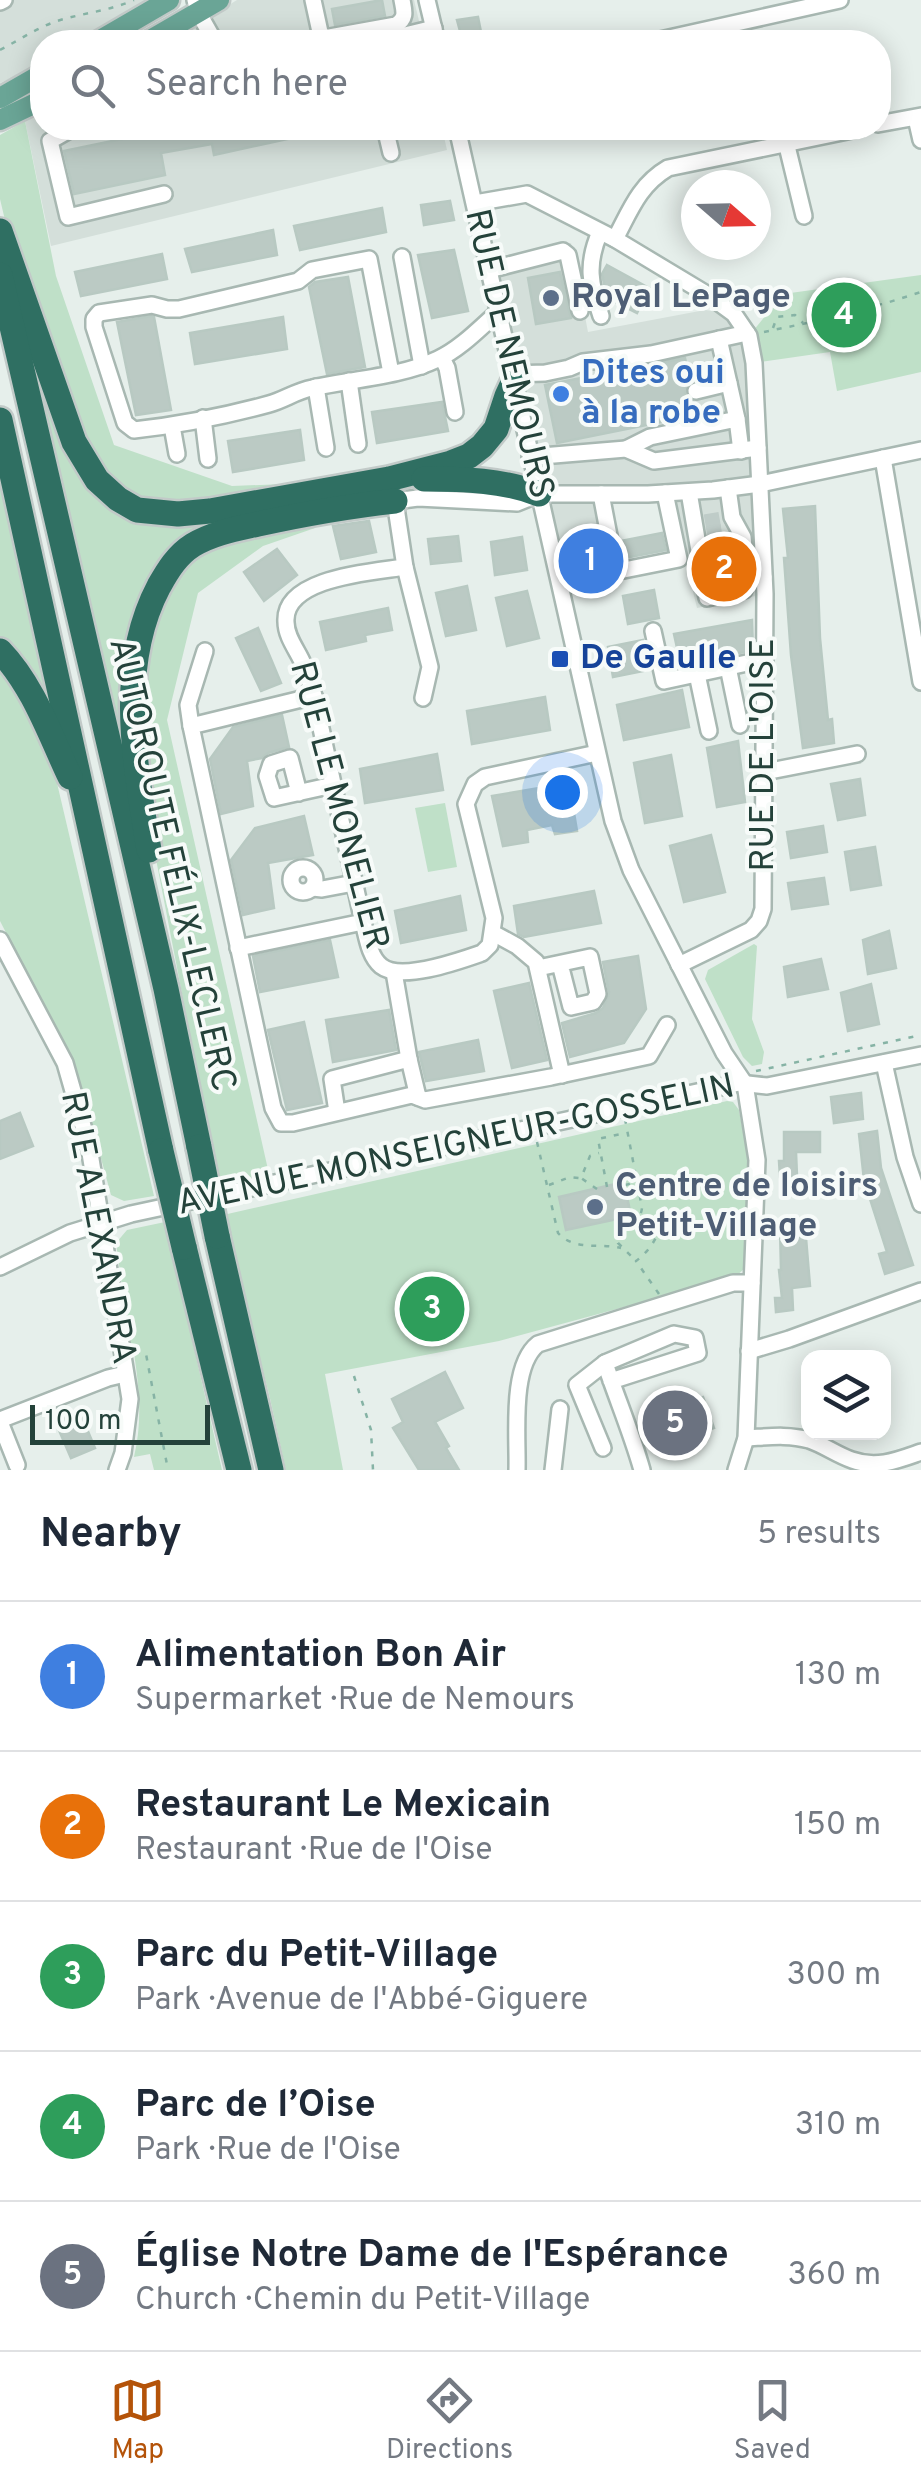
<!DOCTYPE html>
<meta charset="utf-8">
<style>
:root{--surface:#fff;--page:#f2f2f3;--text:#1f2937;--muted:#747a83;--line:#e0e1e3;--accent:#b45309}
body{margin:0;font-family:Overpass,sans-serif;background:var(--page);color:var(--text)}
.controls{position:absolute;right:30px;bottom:30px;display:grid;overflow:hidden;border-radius:20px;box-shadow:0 5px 25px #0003}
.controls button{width:90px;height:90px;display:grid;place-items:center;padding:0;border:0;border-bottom:2px solid var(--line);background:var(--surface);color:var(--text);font:50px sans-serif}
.compass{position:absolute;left:681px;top:170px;width:90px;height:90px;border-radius:50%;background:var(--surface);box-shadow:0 5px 25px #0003;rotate:110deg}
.scale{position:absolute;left:30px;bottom:25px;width:180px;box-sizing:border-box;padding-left:10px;border:5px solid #24423a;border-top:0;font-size:28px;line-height:35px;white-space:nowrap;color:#24423a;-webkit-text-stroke:8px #f7fbf9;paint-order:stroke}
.you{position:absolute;left:562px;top:792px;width:35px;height:35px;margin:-25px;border:8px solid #fff;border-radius:50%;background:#1a73e8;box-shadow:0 0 0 15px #1a73e833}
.badge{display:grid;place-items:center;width:65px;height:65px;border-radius:50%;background:var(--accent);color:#fff;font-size:32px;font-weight:700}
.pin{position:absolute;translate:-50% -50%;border:5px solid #fff;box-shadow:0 2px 10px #0006}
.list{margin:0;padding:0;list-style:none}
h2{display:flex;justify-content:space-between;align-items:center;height:130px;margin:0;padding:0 40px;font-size:42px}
h2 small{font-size:32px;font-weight:400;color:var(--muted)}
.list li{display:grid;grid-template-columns:65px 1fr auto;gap:30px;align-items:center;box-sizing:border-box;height:150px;padding:0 40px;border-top:2px solid var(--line)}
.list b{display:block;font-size:38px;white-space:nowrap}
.list p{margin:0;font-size:32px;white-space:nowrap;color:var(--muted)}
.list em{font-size:32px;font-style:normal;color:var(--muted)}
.icon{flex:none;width:55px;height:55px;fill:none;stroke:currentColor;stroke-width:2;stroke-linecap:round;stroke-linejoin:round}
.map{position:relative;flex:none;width:921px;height:1470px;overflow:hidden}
.search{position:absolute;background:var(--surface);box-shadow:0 5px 25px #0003;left:30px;right:30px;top:30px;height:110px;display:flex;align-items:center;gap:25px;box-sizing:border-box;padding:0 35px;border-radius:40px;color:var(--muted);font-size:38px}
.sheet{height:880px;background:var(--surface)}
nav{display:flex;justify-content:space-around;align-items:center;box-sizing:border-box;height:140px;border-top:2px solid var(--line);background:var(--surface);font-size:28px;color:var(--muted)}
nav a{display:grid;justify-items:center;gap:5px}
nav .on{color:var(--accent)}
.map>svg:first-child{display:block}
.built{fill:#d4dfda}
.green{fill:#bfe0c8}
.building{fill:#bbcac4;stroke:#b8c9c2;stroke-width:2.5}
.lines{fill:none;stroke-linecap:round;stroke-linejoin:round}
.minor-tunnel{stroke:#bfccc8;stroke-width:15;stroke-dasharray:15 8;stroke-linecap:butt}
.minor-casing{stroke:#a8b8b2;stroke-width:20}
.major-casing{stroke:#c2cac8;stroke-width:25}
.highway-casing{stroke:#c2cac8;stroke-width:30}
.path{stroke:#86b3a5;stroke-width:2.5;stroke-dasharray:5 8;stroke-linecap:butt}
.minor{stroke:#fff;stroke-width:15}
.major{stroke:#6aa596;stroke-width:20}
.highway{stroke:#2f6f62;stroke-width:25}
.highway-bridge-casing{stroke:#c2cac8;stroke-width:30;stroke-linecap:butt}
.highway-bridge{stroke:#2f6f62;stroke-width:25}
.service-dot{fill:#5c6f8a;stroke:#f7fbf9;stroke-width:4}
.shop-dot{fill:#3f7fe0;stroke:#f7fbf9;stroke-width:4}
.transit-dot{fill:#1a4fb4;stroke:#f7fbf9;stroke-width:4}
.labels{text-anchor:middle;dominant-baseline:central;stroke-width:8;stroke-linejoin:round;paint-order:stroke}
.service-label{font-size:35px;font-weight:bold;fill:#4e5e75;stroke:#f7fbf9;text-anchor:start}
.street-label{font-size:35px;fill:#24423a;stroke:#f7fbf9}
.shop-label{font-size:35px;font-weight:bold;fill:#366cbe;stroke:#f7fbf9;text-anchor:start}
.transit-label{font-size:35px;font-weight:bold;fill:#164399;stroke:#f7fbf9;text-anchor:start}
</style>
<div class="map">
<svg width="921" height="1470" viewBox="0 0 921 1470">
<rect width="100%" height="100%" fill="#e6efeb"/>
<g class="built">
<polygon points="0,0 151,0 81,42 42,42 42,64 0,83"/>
<polygon points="237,0 414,0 424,42 169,42"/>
<polygon points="42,113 42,128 442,128 447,150 51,246 25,121"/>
<polygon points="571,243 588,332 705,310 734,314 749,336 765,594 697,608 669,494 597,494 608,582 562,594 487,259"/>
</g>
<g class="green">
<polygon points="25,121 56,276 114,445 232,486 309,483 152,509 102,480 18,275 0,199 0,135"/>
<polygon points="921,275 921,372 837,391 830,352 754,363 749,336 783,294"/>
<polygon points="36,368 99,492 209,517 211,526 166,562 129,751 119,751"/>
<polygon points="0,474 50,703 0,646"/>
<polygon points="312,518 315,528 263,546 198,593 167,720 269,1174 219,1185 155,854 145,787 145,646 171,578 205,547"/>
<polygon points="0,658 45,732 154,1196 124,1201 111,1195 81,1085 66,1049 0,921"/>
<polygon points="445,803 457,867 428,872 415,808"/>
<polygon points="754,944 757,946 752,1019 764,1052 762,1064 752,1066 743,1057 705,979 708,970"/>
<polygon points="727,1101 733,1102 739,1110 749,1165 745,1268 735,1277 499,1341 325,1374 343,1470 286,1470 269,1394 223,1215"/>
<path d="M165 1222 222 1470H154L150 1454 134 1457C143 1419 139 1385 133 1347L130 1346 116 1243 127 1230Z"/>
</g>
<g class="building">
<polygon points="382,0 385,16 335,25 332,9"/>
<polygon points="478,17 483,42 463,42 457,20"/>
<polygon points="175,128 323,128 324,131 214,155 212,144 161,153 165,175 74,194 64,151"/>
<polygon points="450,201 454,220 424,225 421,205"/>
<polygon points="382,208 386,232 300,250 294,226"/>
<polygon points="273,230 277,255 192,272 185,249"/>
<polygon points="454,250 468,311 432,318 418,255"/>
<polygon points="162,254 167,279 81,296 75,272"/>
<polygon points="607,265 649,288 637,313 607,298 602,274"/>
<polygon points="560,272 571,318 536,324 528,278"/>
<polygon points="348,277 365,367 327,374 309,287 315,282"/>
<polygon points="151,316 154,317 171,410 136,415 117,322"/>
<polygon points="283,317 287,349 195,364 190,333"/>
<polygon points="685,358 690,382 685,393 687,398 694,402 696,415 557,443 545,385"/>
<polygon points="442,402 448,431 377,443 372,412"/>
<polygon points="300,430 304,460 233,472 228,441"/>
<polygon points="815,506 820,638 828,720 832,719 834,743 803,748 791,655 784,558 788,558 783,509"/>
<polygon points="369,521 376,552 341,559 333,526"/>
<polygon points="662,533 666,550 625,558 621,541"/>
<polygon points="458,536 461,561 431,564 428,539"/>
<polygon points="730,536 732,540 735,580 716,585 708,540"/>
<polygon points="522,537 527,570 495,575 491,542"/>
<polygon points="597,544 599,545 603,565 601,566 602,575 584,579 579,547"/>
<polygon points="277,549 297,575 264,601 244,572"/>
<polygon points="467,586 476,630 446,636 436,593"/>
<polygon points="654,590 659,618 628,624 623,596"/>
<polygon points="527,591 539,638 507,646 496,598"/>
<polygon points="388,608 392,630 365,635 366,641 326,650 320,622"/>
<polygon points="752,620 753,650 681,666 674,634"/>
<polygon points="258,628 281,683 261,691 236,638"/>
<polygon points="643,640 648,670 613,677 608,647"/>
<polygon points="682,690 689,727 624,740 617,705"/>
<polygon points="545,697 550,730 472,744 467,711"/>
<polygon points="282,715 289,747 268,753 262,758 247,761 253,806 221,814 210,759 233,727"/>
<polygon points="738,741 745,802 717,807 707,748"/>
<polygon points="437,754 443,790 365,803 360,769"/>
<polygon points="671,755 682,816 645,823 634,763"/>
<polygon points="860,779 865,815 838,820 831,784"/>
<polygon points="569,783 577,831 555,834 552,825 527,830 528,842 503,846 492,796"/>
<polygon points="304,816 313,855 268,863 274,908 243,915 231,860 255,828"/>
<polygon points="823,826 827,852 791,858 787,832"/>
<polygon points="711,835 725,892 684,902 670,846"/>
<polygon points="875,847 881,885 851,890 845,852"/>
<polygon points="824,878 828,904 792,909 788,883"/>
<polygon points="594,891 601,923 524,937 518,934 514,906"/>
<polygon points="460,896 466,930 401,943 395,911"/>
<polygon points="889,931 896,968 868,974 863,940"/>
<polygon points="330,940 338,977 260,992 253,956"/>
<polygon points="638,956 646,1009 624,1043 570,1057 562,1023 596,1013 603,1008 609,993 603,962"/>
<polygon points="821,959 828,989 788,997 784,967"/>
<polygon points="529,983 547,1060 512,1068 494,991"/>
<polygon points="871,984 879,1024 848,1031 841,993"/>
<polygon points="389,1010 396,1050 333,1062 326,1020"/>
<polygon points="304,1022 322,1103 287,1110 268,1030"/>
<polygon points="478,1040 484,1071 426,1081 419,1052"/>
<polygon points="861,1093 863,1119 834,1123 831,1097"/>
<polygon points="20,1113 33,1146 0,1159 0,1121"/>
<polygon points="877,1131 881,1168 913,1265 885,1274 879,1254 887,1252 864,1180 859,1134"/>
<polygon points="784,1132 820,1132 820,1152 796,1152 797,1176 780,1177 779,1161 784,1161"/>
<polygon points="624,1182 631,1216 566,1230 559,1197"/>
<polygon points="805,1226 810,1286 792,1288 793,1310 776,1312 775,1298 782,1298 779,1270 781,1270 780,1228"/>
<polygon points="445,1372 463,1408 435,1422 449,1446 446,1448 459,1470 419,1470 393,1428 403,1422 392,1399"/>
<polygon points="703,1397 714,1428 658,1448 647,1417"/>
<polygon points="79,1410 95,1448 71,1458 55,1421"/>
</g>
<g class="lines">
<g class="minor-tunnel">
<polyline points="705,522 727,518"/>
<polyline points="707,534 729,530"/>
</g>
<g class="minor-casing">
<g id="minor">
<polyline points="195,0 198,12 215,42"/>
<path d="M313 0 320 32 324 38 396 25C407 18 404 11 402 0"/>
<polyline points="427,0 437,42"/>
<polyline points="0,2 4,0"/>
<polyline points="376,42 434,28"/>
<polyline points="651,42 840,0"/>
<polyline points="916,118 921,140"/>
<polyline points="878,124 921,116"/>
<polyline points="73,128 50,141 68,217 164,194"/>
<polyline points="385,128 391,153"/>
<polyline points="457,128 613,821 631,870 724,1053 745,1084 757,1160 746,1438 736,1470"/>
<polyline points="786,142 804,216"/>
<polyline points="475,203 527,194 615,239 708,295 734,314 749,336 754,363 765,594 763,909 759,921 751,930 679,965"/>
<path d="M600 232C586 264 590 284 601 316"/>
<path d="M615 239C630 211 639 185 668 168L862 128"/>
<polyline points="402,257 422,366"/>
<polyline points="489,270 563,251 568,255 580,311"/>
<polyline points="719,339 737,419"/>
<polyline points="442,358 447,368 455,412"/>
<path d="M391 373 369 259 312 270 298 281 179 309H167L152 305 99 313 94 319V327L125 423 134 430C179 425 225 416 269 404 284 400 296 391 312 388 353 379 400 377 438 359 460 349 480 328 498 312"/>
<polyline points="512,374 545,373 569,368 583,362 651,354 747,333"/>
<polyline points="349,381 358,444"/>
<polyline points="316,387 326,448"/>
<polyline points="696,391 729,383"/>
<polyline points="203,418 208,459"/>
<polyline points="172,426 177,454"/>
<polyline points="626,449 650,437 737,419 741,451"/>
<polyline points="530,457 626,449 654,461 758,448"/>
<polyline points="883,458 921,682"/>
<polyline points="728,488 732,517 743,537 747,579"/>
<polyline points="689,492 707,598 744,590 747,579 764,577"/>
<polyline points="601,494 615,567 624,570 679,559 665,493"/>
<path d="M405 567C374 572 283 577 286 622 286 638 299 652 304 666 308 676 311 686 314 696L363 922C367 937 369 956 381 966 401 982 459 961 482 953L490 945 494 918 466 804 475 784 485 777 597 753"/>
<polyline points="653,631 664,681 765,659"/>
<polyline points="728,667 740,725"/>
<polyline points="697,674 709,731"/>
<polyline points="314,696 191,726 273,1108 281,1123 293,1123 412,1095 425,1100 551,1077 649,1056 667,1025"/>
<polyline points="423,698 430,667 405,567 395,501 418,498 517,503 539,494 648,494 713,490 760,484 921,450"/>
<polyline points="191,726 188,705 205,651"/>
<polyline points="765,772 857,754"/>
<polyline points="299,793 290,758 271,764 267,776 274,798 333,785"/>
<circle cx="303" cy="880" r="12"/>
<polyline points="313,888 322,889 354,883"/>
<polyline points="493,933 517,946 536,962 562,1075"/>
<polyline points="0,940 65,1063 89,1147 130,1399 123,1453 117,1470"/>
<polyline points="238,948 363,922"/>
<polyline points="538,968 590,957 598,994 593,1002 571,1007 560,964"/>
<polyline points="409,1059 418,1097"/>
<polyline points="884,1063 905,1157 921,1204"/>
<polyline points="337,1112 332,1079 409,1059 394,972"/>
<polyline points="0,1267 70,1233 131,1214 739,1083 767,1086 921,1055"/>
<polyline points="749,1351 789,1339 921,1291"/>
<path d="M611 1381 698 1353 695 1338 674 1334 605 1363C617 1399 632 1434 642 1470"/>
<polyline points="0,1420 108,1378 125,1374"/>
<polyline points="0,1422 17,1465"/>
<path d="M746 1438C767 1437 788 1434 809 1440 824 1445 837 1455 852 1460 877 1469 898 1460 921 1452"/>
<polyline points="603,1448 577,1385 605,1363"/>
<path d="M517 1470C518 1435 510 1366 538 1344L733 1283H752"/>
<polyline points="553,1470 560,1409"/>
</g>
</g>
<g class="major-casing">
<g id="major">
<polyline points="97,42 169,0"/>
<polyline points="147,42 219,0"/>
<polyline points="0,98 42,74"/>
<polyline points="0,120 42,100"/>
</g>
</g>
<g class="highway-casing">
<g id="highway">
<polyline points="0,231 74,442 97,480 118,499 137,510 178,514 210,511 389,479 451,463 469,456 482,446 496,429 507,396 513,383"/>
<polyline points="0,275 166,989 199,1147"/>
<polyline points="0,420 161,1151"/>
<path d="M424 479C463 479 503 480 539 494"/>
<path d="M0 651C33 685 50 735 70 777"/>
<path d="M149 850C135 764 116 667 159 586 168 570 177 555 193 545 213 533 236 529 258 524 304 514 349 506 395 501"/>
<polyline points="217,1236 271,1470"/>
<polyline points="184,1247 239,1470"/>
</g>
</g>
<g class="path">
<path d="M0 50C19 40 37 28 57 21 83 13 109 11 134 0"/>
<polyline points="773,328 777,317 795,315 803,323"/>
<polyline points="764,332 807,323 839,310 883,304 921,292"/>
<polyline points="756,1071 921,1035"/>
<path d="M537 1142 558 1233C574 1251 599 1243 621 1248"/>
<polyline points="549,1185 570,1177 579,1178"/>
<polyline points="625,1185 646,1180"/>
<polyline points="607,1187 598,1139 625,1133"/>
<polyline points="597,1189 581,1178 590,1156 599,1153"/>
<path d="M615 1219 617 1228C630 1226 640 1223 642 1208L625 1119"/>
<polyline points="617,1230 618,1243 635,1260"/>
<path d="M659 1294 636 1261C652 1249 661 1233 662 1213"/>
<polyline points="135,1352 142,1352 146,1354 168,1470"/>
<polyline points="354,1376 371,1430 373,1470"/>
</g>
<use href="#minor" class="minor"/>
<use href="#major" class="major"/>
<use href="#highway" class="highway"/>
<g class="highway-bridge-casing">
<g id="highway-bridge">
<polyline points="199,1147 217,1236"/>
<polyline points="161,1151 184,1247"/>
</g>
</g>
<use href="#highway-bridge" class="highway-bridge"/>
</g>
<g class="service-dot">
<circle cx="551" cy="298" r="10"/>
<circle cx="595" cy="1207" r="10"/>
</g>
<circle class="shop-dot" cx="561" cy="394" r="10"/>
<rect class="transit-dot" x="550" y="649" width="20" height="20" rx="5"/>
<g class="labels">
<g class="service-label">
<text x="571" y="298">Royal LePage</text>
<text x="615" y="1187">Centre de loisirs<tspan x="615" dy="40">Petit-Village</tspan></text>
</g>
<g class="street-label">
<text transform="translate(508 354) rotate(77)">RUE DE NEMOURS</text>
<text transform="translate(764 755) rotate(-90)">RUE DE L'OISE</text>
<text transform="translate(338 806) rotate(75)">RUE LE MONELIER</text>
<text transform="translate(171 865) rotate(77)">AUTOROUTE FÉLIX-LECLERC</text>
<text transform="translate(456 1146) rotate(-12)">AVENUE MONSEIGNEUR-GOSSELIN</text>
<text transform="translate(97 1228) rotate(79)">RUE ALEXANDRA</text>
</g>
<g class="shop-label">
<text x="581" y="374">Dites oui<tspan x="581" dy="40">à la robe</tspan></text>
</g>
<g class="transit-label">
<text x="580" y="659">De Gaulle</text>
</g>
</g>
</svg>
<div class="controls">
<button><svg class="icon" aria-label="layers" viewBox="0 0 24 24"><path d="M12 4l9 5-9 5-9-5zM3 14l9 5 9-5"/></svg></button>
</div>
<svg class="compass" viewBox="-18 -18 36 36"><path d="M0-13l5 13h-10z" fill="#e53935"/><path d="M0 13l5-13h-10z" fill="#747a83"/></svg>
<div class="scale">100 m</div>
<div class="you"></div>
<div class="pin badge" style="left:591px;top:561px;background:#3f7fe0">1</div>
<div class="pin badge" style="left:724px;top:569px;background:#e8710a">2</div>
<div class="pin badge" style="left:432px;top:1309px;background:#2e9e5b">3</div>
<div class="pin badge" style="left:844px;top:315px;background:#2e9e5b">4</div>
<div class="pin badge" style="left:675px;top:1423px;background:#6b7280">5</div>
<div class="search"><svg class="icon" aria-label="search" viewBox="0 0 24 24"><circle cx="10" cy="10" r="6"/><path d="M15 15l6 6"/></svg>Search here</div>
</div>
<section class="sheet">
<h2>Nearby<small>5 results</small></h2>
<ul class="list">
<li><span class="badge" style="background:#3f7fe0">1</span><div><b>Alimentation Bon Air</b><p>Supermarket · Rue de Nemours</p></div><em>130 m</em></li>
<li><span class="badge" style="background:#e8710a">2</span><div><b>Restaurant Le Mexicain</b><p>Restaurant · Rue de l'Oise</p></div><em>150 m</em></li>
<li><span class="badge" style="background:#2e9e5b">3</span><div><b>Parc du Petit-Village</b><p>Park · Avenue de l'Abbé-Giguere</p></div><em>300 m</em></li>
<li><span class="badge" style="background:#2e9e5b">4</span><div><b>Parc de l’Oise</b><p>Park · Rue de l'Oise</p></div><em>310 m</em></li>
<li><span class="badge" style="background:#6b7280">5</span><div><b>Église Notre Dame de l'Espérance</b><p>Church · Chemin du Petit-Village</p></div><em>360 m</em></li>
</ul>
</section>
<nav>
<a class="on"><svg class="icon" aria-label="map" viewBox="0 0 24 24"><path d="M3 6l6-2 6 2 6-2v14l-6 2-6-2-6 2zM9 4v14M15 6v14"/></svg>Map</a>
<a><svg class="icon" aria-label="directions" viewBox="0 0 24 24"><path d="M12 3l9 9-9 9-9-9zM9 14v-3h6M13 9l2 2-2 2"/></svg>Directions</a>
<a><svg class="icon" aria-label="saved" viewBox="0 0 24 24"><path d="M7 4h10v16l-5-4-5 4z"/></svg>Saved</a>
</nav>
